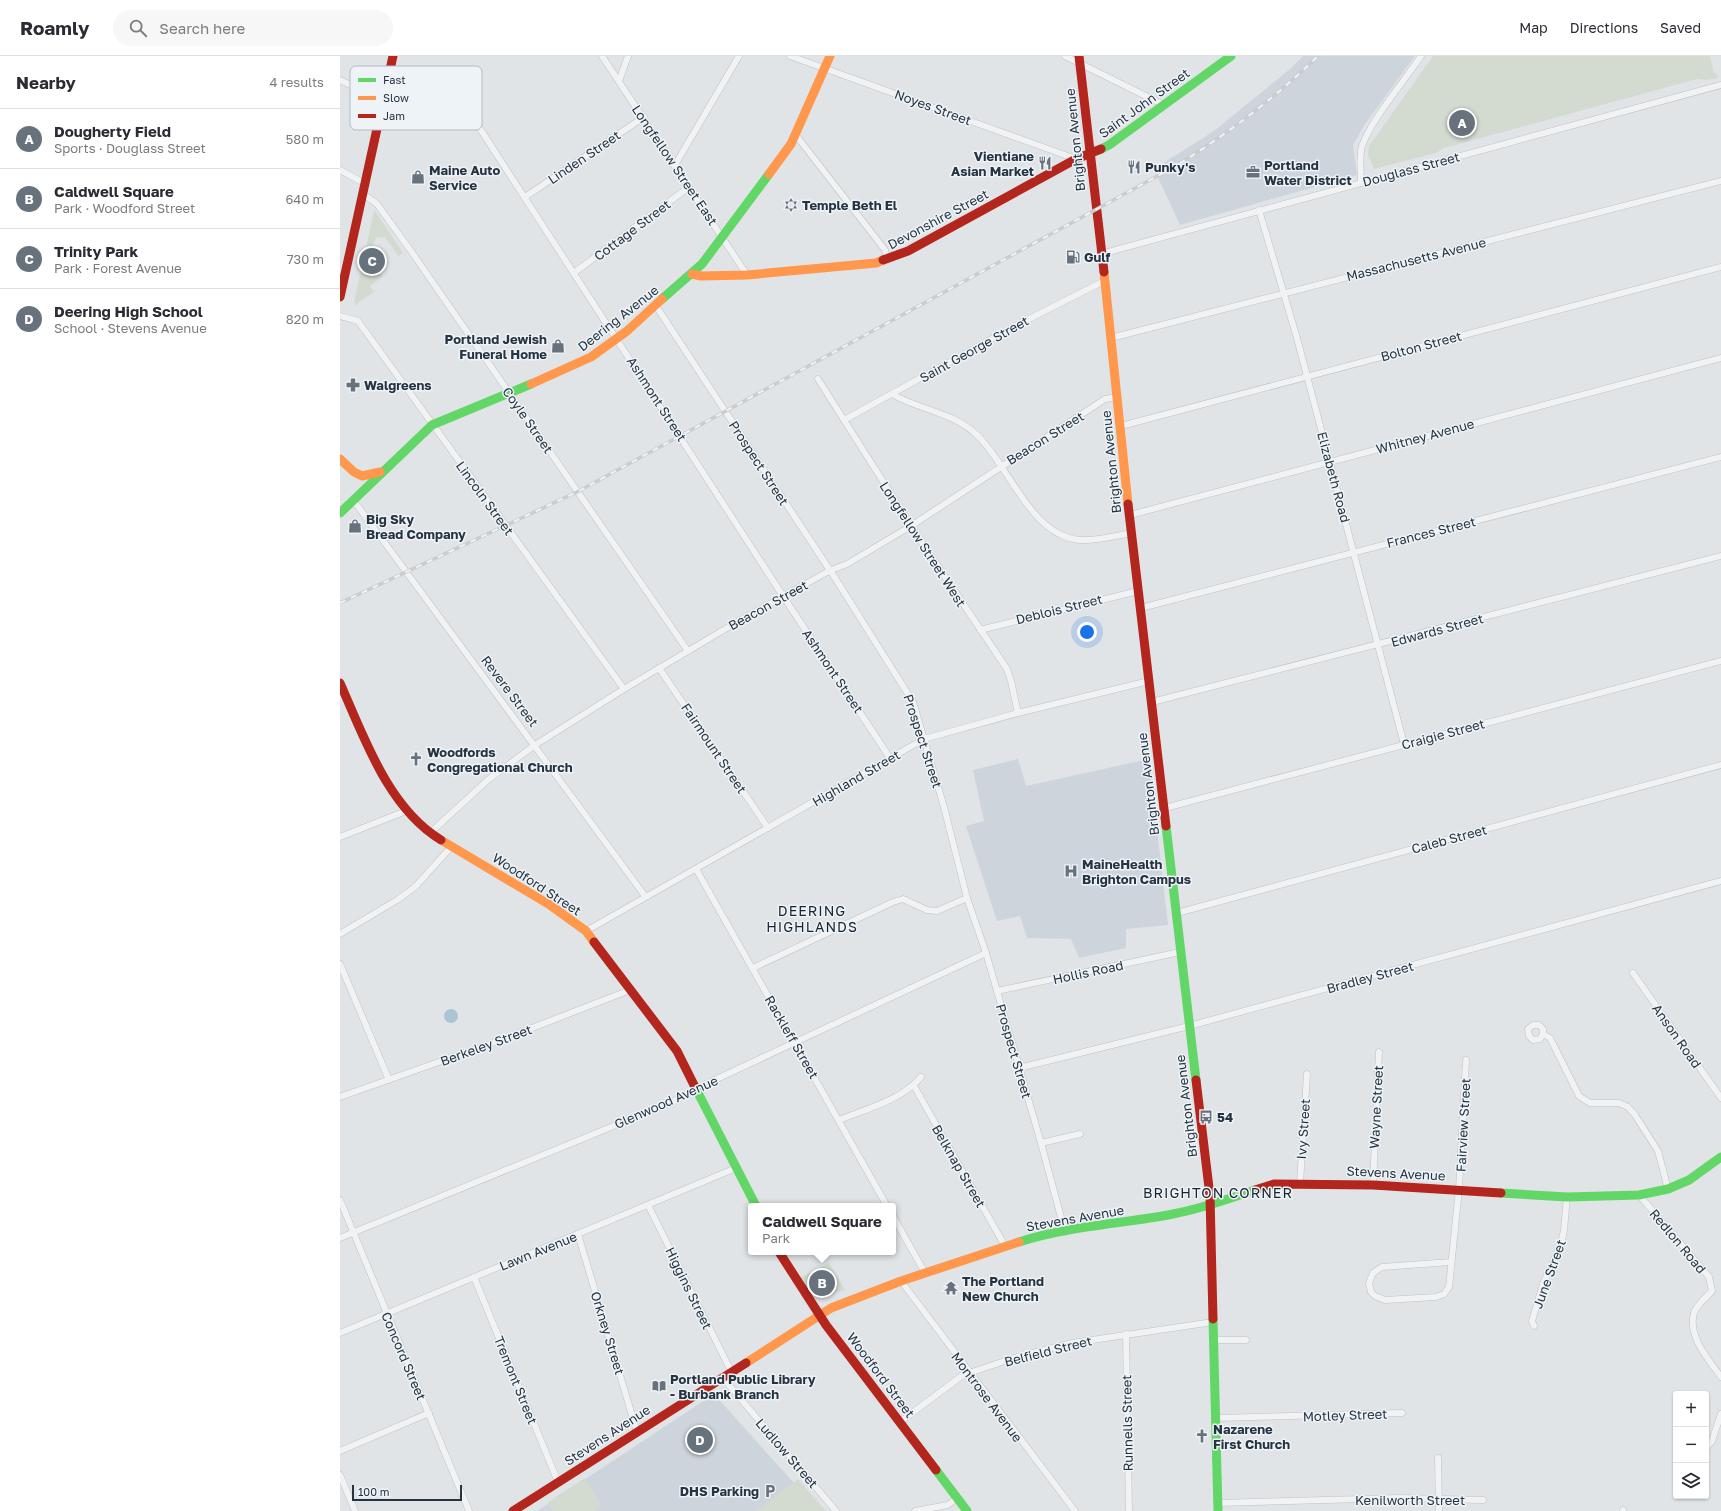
<!DOCTYPE html>
<meta charset="utf-8">
<style>
:root{--surface:#fff;--page:#f7f7f7;--text:#2b2b33;--muted:#7c7c81;--line:#e1e1e2;--accent:#67727c}
body{margin:0;font-family:"Golos Text",sans-serif;background:var(--page);color:var(--text)}
.controls{position:absolute;right:12px;bottom:12px;display:grid;overflow:hidden;border-radius:4px;box-shadow:0 1px 3px #0004}
.controls button{width:36px;height:36px;display:grid;place-items:center;padding:0;border:0;border-bottom:1px solid var(--line);background:var(--surface);color:var(--text);font:20px sans-serif}
.scale{position:absolute;left:12px;bottom:10px;width:110px;box-sizing:border-box;padding-left:4px;border:2px solid #263442;border-top:0;font-size:11px;line-height:14px;white-space:nowrap;color:#263442;-webkit-text-stroke:3px #eef3f7;paint-order:stroke}
.you{position:absolute;left:747px;top:576px;width:14px;height:14px;margin:-10px;border:3px solid #fff;border-radius:50%;background:#1a73e8;box-shadow:0 0 0 6px #1a73e833}
.badge{display:grid;place-items:center;width:26px;height:26px;border-radius:50%;background:var(--accent);color:#fff;font-size:13px;font-weight:700}
.pin{position:absolute;translate:-50% -50%;border:2px solid #fff;box-shadow:0 1px 4px #0006}
.popup{position:absolute;left:408px;top:1147px;width:148px;height:52px;box-sizing:border-box;display:grid;place-content:center;border-radius:4px;background:var(--surface);filter:drop-shadow(0 1px 3px #0005);font-size:13px;white-space:nowrap;color:var(--muted)}
.popup b{font-size:15px;color:var(--text)}
.popup::after{content:'';position:absolute;left:50%;top:100%;margin-left:-8px;border:8px solid transparent;border-top-color:var(--surface)}
.list{margin:0;padding:0;list-style:none}
h2{display:flex;justify-content:space-between;align-items:center;height:52px;margin:0;padding:0 16px;font-size:17px}
h2 small{font-size:13px;font-weight:400;color:var(--muted)}
.list li{display:grid;grid-template-columns:26px 1fr auto;gap:12px;align-items:center;box-sizing:border-box;height:60px;padding:0 16px;border-top:1px solid var(--line)}
.list b{display:block;font-size:15px;white-space:nowrap}
.list p{margin:0;font-size:13px;white-space:nowrap;color:var(--muted)}
.list em{font-size:13px;font-style:normal;color:var(--muted)}
.icon{flex:none;width:22px;height:22px;fill:none;stroke:currentColor;stroke-width:2;stroke-linecap:round;stroke-linejoin:round}
.map{position:relative;flex:none;width:1381px;height:1455px;overflow:hidden}
header{display:flex;align-items:center;gap:24px;box-sizing:border-box;height:56px;padding:0 20px;background:var(--surface);border-bottom:1px solid var(--line)}
header strong{font-size:19px}
nav{display:flex;gap:22px;margin-inline-start:auto;font-size:14px}
.search{width:280px;height:36px;background:var(--page);display:flex;align-items:center;gap:10px;box-sizing:border-box;padding:0 14px;border-radius:22px;color:var(--muted);font-size:15px}
main{display:flex}
aside{flex:1;background:var(--surface)}
.map>svg:first-child{display:block}
.built{fill:#ced4db}
.green{fill:#d3dbd1}
.water{fill:#acc5d5}
.lines{fill:none;stroke-linecap:round;stroke-linejoin:round}
.street-casing{stroke:#bfc2c5;stroke-width:7}
.street{stroke:#f1f2f3;stroke-width:6}
.fast{stroke:#63d668;stroke-width:9}
.slow{stroke:#ff974d;stroke-width:9}
.jam{stroke:#b3261e;stroke-width:9}
.rail-casing{stroke:#caccce;stroke-width:3.5}
.rail{stroke:#eef3f7;stroke-width:2;stroke-dasharray:6;stroke-linecap:butt}
.labels{text-anchor:middle;dominant-baseline:central;stroke-width:3;stroke-linejoin:round;paint-order:stroke}
.street-label{font-size:13px;fill:#263442;stroke:#eef3f7}
.poi-label{font-size:13px;font-weight:bold;fill:#263442;stroke:#eef3f7;text-anchor:start}
.neighbourhood-label{font-size:14px;letter-spacing:1px;fill:#192532;stroke:#eef3f7}
.key{fill:#eef3f7;stroke:#b2bac1;stroke-width:1}
.key-label{font-size:11px;fill:#263442}
</style>
<header>
<strong>Roamly</strong>
<div class="search"><svg class="icon" aria-label="search" viewBox="0 0 24 24"><circle cx="10" cy="10" r="6"/><path d="M15 15l6 6"/></svg>Search here</div>
<nav><a>Map</a><a>Directions</a><a>Saved</a></nav>
</header>
<main>
<aside>
<h2>Nearby<small>4 results</small></h2>
<ul class="list">
<li><span class="badge">A</span><div><b>Dougherty Field</b><p>Sports · Douglass Street</p></div><em>580 m</em></li>
<li><span class="badge">B</span><div><b>Caldwell Square</b><p>Park · Woodford Street</p></div><em>640 m</em></li>
<li><span class="badge">C</span><div><b>Trinity Park</b><p>Park · Forest Avenue</p></div><em>730 m</em></li>
<li><span class="badge">D</span><div><b>Deering High School</b><p>School · Stevens Avenue</p></div><em>820 m</em></li>
</ul>
</aside>
<div class="map">
<svg width="1381" height="1455" viewBox="0 0 1381 1455">
<rect width="100%" height="100%" fill="#e1e4e7"/>
<g class="built">
<polygon points="963,0 1075,0 1025,68 1013,89 1017,119 840,169 814,113 874,75 950,13"/>
<polygon points="678,703 686,730 809,703 828,869 786,873 786,892 739,902 731,883 687,882 680,860 657,865 626,770 644,765 633,714"/>
<polygon points="374,1338 479,1455 197,1455"/>
</g>
<g class="green">
<polygon points="1093,0 1370,0 1374,17 1376,17 1378,22 1367,24 1357,23 1104,92 1096,97 1034,113 1028,99 1029,90"/>
<polygon points="34,155 35,155 63,197 58,200 45,181 36,182 32,191 44,209 39,213 43,220 30,230 34,236 19,246 17,250 14,246"/>
<polygon points="489,1207 505,1234 481,1241 470,1235 460,1222"/>
<polygon points="245,1422 261,1449 254,1455 212,1455 208,1446"/>
<polygon points="458,1423 486,1455 416,1455"/>
</g>
<circle class="water" cx="111" cy="960" r="7"/>
<g class="lines">
<g class="street-casing">
<g id="street">
<polyline points="262,0 407,219"/>
<polyline points="450,0 736,103"/>
<polyline points="725,0 824,49"/>
<polyline points="0,24 28,37 127,58 135,65 443,540 550,702"/>
<polyline points="279,25 288,0"/>
<polyline points="455,78 545,194 548,204"/>
<polyline points="335,109 399,0"/>
<polyline points="0,114 24,127"/>
<path d="M1021 127C1021 116 1019 100 1022 90 1031 64 1065 24 1081 0"/>
<polyline points="22,137 37,148 71,195 348,595"/>
<polyline points="185,141 304,61"/>
<polyline points="919,154 957,282 1064,688"/>
<polyline points="761,198 1381,29"/>
<polyline points="235,216 349,131"/>
<polyline points="316,250 497,525 573,646 604,751 627,842 646,897 701,1087 725,1176"/>
<polyline points="0,260 18,265 284,633"/>
<polyline points="771,282 1381,125"/>
<polyline points="478,323 577,479 667,613 671,625 678,657"/>
<path d="M552 338C579 354 613 356 637 379 669 409 690 480 740 484 757 485 775 480 791 477"/>
<polyline points="504,364 681,267 764,225"/>
<polyline points="781,370 1381,211"/>
<polyline points="14,445 305,840"/>
<polyline points="790,459 1381,302"/>
<polyline points="801,552 1381,401"/>
<polyline points="640,574 798,535"/>
<polyline points="319,612 428,772"/>
<polyline points="812,646 1381,500"/>
<polyline points="825,752 1381,605"/>
<polyline points="90,777 149,723 195,689 284,633 397,566 489,515 507,508 571,470 765,343 778,341"/>
<polyline points="0,781 66,755"/>
<polyline points="356,813 547,1150"/>
<polyline points="837,857 1381,709"/>
<polyline points="246,875 584,683 678,657 809,625"/>
<polyline points="0,878 57,844 75,831 112,790"/>
<polyline points="0,908 49,1024"/>
<polyline points="413,912 553,846 563,843 587,854 597,855 627,842"/>
<polyline points="1293,917 1381,1042"/>
<polyline points="657,935 840,896"/>
<polyline points="1203,978 1200,983 1193,984 1189,980 1188,973 1193,969 1199,969 1203,973 1203,978 1210,982 1239,1040 1250,1047 1279,1047 1288,1051 1295,1059 1318,1095 1328,1133"/>
<polyline points="679,1012 849,970 1381,825"/>
<polyline points="574,1030 665,1190"/>
<polyline points="0,1041 161,984 290,934"/>
<path d="M499 1064C526 1053 562 1044 581 1021"/>
<polyline points="701,1087 740,1078"/>
<polyline points="960,1127 967,1018"/>
<polyline points="1033,1129 1039,996"/>
<path d="M1299 1139 1369 1221 1372 1235C1367 1241 1356 1249 1354 1257 1347 1280 1369 1304 1381 1321"/>
<polyline points="0,1144 129,1455"/>
<polyline points="308,1149 391,1315"/>
<polyline points="553,1160 585,1217"/>
<polyline points="238,1178 297,1376"/>
<polyline points="0,1182 332,1046 366,1028 646,897"/>
<polyline points="1111,1206 1042,1211 1033,1217 1029,1227 1031,1236 1035,1240 1045,1244 1096,1241 1104,1238 1109,1231 1119,1133 1126,1004"/>
<polyline points="134,1221 218,1426"/>
<polyline points="561,1225 735,1455"/>
<polyline points="1194,1270 1192,1265 1203,1228 1221,1188 1224,1174 1227,1141"/>
<polyline points="0,1277 396,1112"/>
<polyline points="786,1278 789,1455"/>
<polyline points="874,1284 906,1284"/>
<polyline points="382,1321 496,1455"/>
<polyline points="876,1362 1062,1357"/>
<polyline points="560,1366 623,1319 677,1301 732,1287 873,1266"/>
<polyline points="1366,1392 1372,1385 1381,1358"/>
<polyline points="0,1395 89,1357"/>
<polyline points="1098,1402 1099,1455"/>
<polyline points="0,1419 15,1455"/>
<polyline points="878,1447 1059,1442 1143,1444"/>
<polyline points="1283,1454 1283,1455"/>
<polyline points="575,1455 608,1449 617,1442"/>
</g>
</g>
<use href="#street" class="street"/>
<g class="fast">
<polyline points="761,93 769,89 891,0"/>
<polyline points="322,243 362,208 429,118"/>
<polyline points="0,457 92,369 191,328"/>
<polyline points="826,770 856,1024"/>
<polyline points="354,1029 416,1150"/>
<polyline points="1161,1137 1227,1141 1299,1139 1328,1133 1349,1124 1381,1101"/>
<path d="M679 1186C728 1170 782 1168 833 1158 861 1153 888 1143 915 1134"/>
<polyline points="873,1263 878,1455"/>
<polyline points="596,1414 627,1455"/>
</g>
<g class="slow">
<polyline points="429,118 451,88 490,0"/>
<polyline points="764,216 788,448"/>
<polyline points="352,218 361,220 407,219 536,207 543,204"/>
<polyline points="191,328 251,301 287,275 322,243"/>
<polyline points="0,403 14,416 22,420 40,416"/>
<polyline points="101,784 210,849 246,875 254,886"/>
<polyline points="406,1307 491,1252 561,1225 679,1186"/>
</g>
<g class="jam">
<polyline points="739,0 764,216"/>
<polyline points="543,204 568,195 736,103 761,93"/>
<polyline points="0,241 53,0"/>
<polyline points="788,448 826,770"/>
<path d="M0 627C24 681 48 752 101 784"/>
<polyline points="254,886 337,995 354,1029"/>
<polyline points="856,1024 870,1140 873,1263"/>
<polyline points="915,1134 934,1128 1033,1129 1161,1137"/>
<polyline points="439,1196 486,1269 596,1414"/>
<polyline points="173,1455 406,1307"/>
</g>
<g class="rail-casing">
<path id="rail" d="M0 547 237 436 834 111C886 79 934 43 978 0"/>
</g>
<use href="#rail" class="rail"/>
</g>
<defs>
<g id="restaurant-bare" transform="scale(1.08)"><path d="M-5-6h1v4h1v-4h1v4h1v-4h1v5L-1.5 .5V6h-2V.5L-5-1ZM5-6V6H3V1.5H1.5Q1.5-4 5-6Z" fill="#67727c" stroke="#eef3f7" stroke-width="2.5" paint-order="stroke"/></g>
<g id="office-bare" transform="scale(1.08)"><path d="M-6-3h4V-5.5h4V-3h4V5H-6ZM-1-4.5V-3h2v-1.5ZM-6 0V1H6V0Z" fill="#67727c" stroke="#eef3f7" stroke-width="2.5" paint-order="stroke"/></g>
<g id="shop-bare" transform="scale(1.08)"><path d="M-5-2.5h2.3a2.7 3.5 0 0 1 5.4 0H5L5.5 6h-11ZM-1.5-2.5h3a1.5 2.3 0 0 0-3 0Z" fill="#67727c" stroke="#eef3f7" stroke-width="2.5" paint-order="stroke"/></g>
<g id="synagogue-bare" transform="scale(1.08)"><path d="M0-6.5L5.6 3.2H-5.6ZM0 6.5L5.6-3.2H-5.6Z" fill="#67727c" stroke="#eef3f7" stroke-width="2.5" paint-order="stroke"/></g>
<g id="fuel-bare" transform="scale(1.08)"><path d="M-5.5-6h7V0h2V4h1.3V-2.5L3-4.5l.8-.8L6-3V5H2.5V1h-1V6h-7ZM-4.2-4.7v3.2H.2V-4.7Z" fill="#67727c" stroke="#eef3f7" stroke-width="2.5" paint-order="stroke"/></g>
<g id="pharmacy-bare" transform="scale(1.08)"><path d="M-2-6h4v4h4v4h-4v4h-4v-4h-4v-4h4Z" fill="#67727c" stroke="#eef3f7" stroke-width="2.5" paint-order="stroke"/></g>
<g id="church-bare" transform="scale(1.08)"><path d="M-1.2-6h2.4v3.5h3.3v2.4h-3.3V6h-2.4V-.1h-3.3v-2.4h3.3Z" fill="#67727c" stroke="#eef3f7" stroke-width="2.5" paint-order="stroke"/></g>
<g id="hospital-bare" transform="scale(1.08)"><path d="M-5-5h3v3.5h4V-5h3V5h-3V1.5h-4V5h-3Z" fill="#67727c" stroke="#eef3f7" stroke-width="2.5" paint-order="stroke"/></g>
<g id="bus-bare" transform="scale(1.08)"><path d="M-5-6H5V4H4V6H2V4H-2V6H-4V4H-5ZM-3.5-4V0h7V-4ZM-3.5 1.2v1.5H-2V1.2ZM2 1.2v1.5H3.5V1.2Z" fill="#67727c" stroke="#eef3f7" stroke-width="2.5" paint-order="stroke"/></g>
<g id="temple-bare" transform="scale(1.08)"><path d="M0-6L5-2H3V0L6.5 2.5H4V6H1.5V3h-3V6H-4V2.5H-6.5L-3 0V-2H-5Z" fill="#67727c" stroke="#eef3f7" stroke-width="2.5" paint-order="stroke"/></g>
<g id="library-bare" transform="scale(1.08)"><path d="M-6-4Q-3-5.5-.7-3.5V5Q-3 3-6 4ZM6-4Q3-5.5 .7-3.5V5Q3 3 6 4Z" fill="#67727c" stroke="#eef3f7" stroke-width="2.5" paint-order="stroke"/></g>
<g id="parking-bare" transform="scale(1.08)"><path d="M-3.5-5.5H1a3.5 3.5 0 0 1 0 7H-1V5.5H-3.5ZM-1-3.4V-.6H.8a1.4 1.4 0 0 0 0-2.8Z" fill="#67727c" stroke="#eef3f7" stroke-width="2.5" paint-order="stroke"/></g>
</defs>
<g fill-rule="evenodd">
<use href="#restaurant-bare" x="705" y="107"/>
<use href="#restaurant-bare" x="794" y="111"/>
<use href="#office-bare" x="913" y="116"/>
<use href="#shop-bare" x="78" y="121"/>
<use href="#synagogue-bare" x="451" y="149"/>
<use href="#fuel-bare" x="733" y="201"/>
<use href="#shop-bare" x="218" y="290"/>
<use href="#pharmacy-bare" x="13" y="329"/>
<use href="#shop-bare" x="15" y="470"/>
<use href="#church-bare" x="76" y="703"/>
<use href="#hospital-bare" x="731" y="815"/>
<use href="#bus-bare" x="866" y="1061"/>
<use href="#temple-bare" x="611" y="1232"/>
<use href="#library-bare" x="319" y="1330"/>
<use href="#church-bare" x="862" y="1380"/>
<use href="#parking-bare" x="430" y="1435"/>
</g>
<g class="labels">
<g class="street-label">
<text transform="translate(804 47) rotate(-36)">Saint John Street</text>
<text transform="translate(593 51) rotate(20)">Noyes Street</text>
<text transform="translate(735 84) rotate(-96)">Brighton Avenue</text>
<text transform="translate(244 101) rotate(-34)">Linden Street</text>
<text transform="translate(335 109) rotate(56)">Longfellow Street East</text>
<text transform="translate(1071 113) rotate(-15)">Douglass Street</text>
<text transform="translate(598 163) rotate(-28)">Devonshire Street</text>
<text transform="translate(292 174) rotate(-37)">Cottage Street</text>
<text transform="translate(1076 203) rotate(-14)">Massachusetts Avenue</text>
<text transform="translate(278 262) rotate(-38)">Deering Avenue</text>
<text transform="translate(1081 290) rotate(-15)">Bolton Street</text>
<text transform="translate(634 293) rotate(-29)">Saint George Street</text>
<text transform="translate(317 343) rotate(57)">Ashmont Street</text>
<text transform="translate(188 364) rotate(55)">Coyle Street</text>
<text transform="translate(1085 380) rotate(-15)">Whitney Avenue</text>
<text transform="translate(705 382) rotate(-32)">Beacon Street</text>
<text transform="translate(771 406) rotate(-96)">Brighton Avenue</text>
<text transform="translate(419 407) rotate(57)">Prospect Street</text>
<text transform="translate(994 421) rotate(75)">Elizabeth Road</text>
<text transform="translate(145 442) rotate(54)">Lincoln Street</text>
<text transform="translate(1091 476) rotate(-14)">Frances Street</text>
<text transform="translate(583 488) rotate(57)">Longfellow Street West</text>
<text transform="translate(428 549) rotate(-29)">Beacon Street</text>
<text transform="translate(719 553) rotate(-14)">Deblois Street</text>
<text transform="translate(1097 574) rotate(-15)">Edwards Street</text>
<text transform="translate(493 615) rotate(56)">Ashmont Street</text>
<text transform="translate(170 635) rotate(53)">Revere Street</text>
<text transform="translate(1103 678) rotate(-15)">Craigie Street</text>
<text transform="translate(583 685) rotate(72)">Prospect Street</text>
<text transform="translate(374 692) rotate(56)">Fairmount Street</text>
<text transform="translate(516 722) rotate(-30)">Highland Street</text>
<text transform="translate(808 728) rotate(-97)">Brighton Avenue</text>
<text transform="translate(1109 783) rotate(-15)">Caleb Street</text>
<text transform="translate(197 828) rotate(33)">Woodford Street</text>
<text transform="translate(748 916) rotate(-12)">Hollis Road</text>
<text transform="translate(1030 921) rotate(-15)">Bradley Street</text>
<text transform="translate(1337 980) rotate(55)">Anson Road</text>
<text transform="translate(452 981) rotate(60)">Rackleff Street</text>
<text transform="translate(146 989) rotate(-20)">Berkeley Street</text>
<text transform="translate(674 995) rotate(74)">Prospect Street</text>
<text transform="translate(326 1046) rotate(-24)">Glenwood Avenue</text>
<text transform="translate(846 1050) rotate(-97)">Brighton Avenue</text>
<text transform="translate(1036 1051) rotate(-87)">Wayne Street</text>
<text transform="translate(1123 1069) rotate(-87)">Fairview Street</text>
<text transform="translate(963 1073) rotate(-86)">Ivy Street</text>
<text transform="translate(619 1110) rotate(60)">Belknap Street</text>
<text transform="translate(1056 1117) rotate(3)">Stevens Avenue</text>
<text transform="translate(735 1162) rotate(-10)">Stevens Avenue</text>
<text transform="translate(1338 1185) rotate(50)">Redlon Road</text>
<text transform="translate(198 1195) rotate(-22)">Lawn Avenue</text>
<text transform="translate(1209 1218) rotate(-70)">June Street</text>
<text transform="translate(349 1232) rotate(64)">Higgins Street</text>
<text transform="translate(268 1277) rotate(73)">Orkney Street</text>
<text transform="translate(708 1295) rotate(-14)">Belfield Street</text>
<text transform="translate(64 1300) rotate(67)">Concord Street</text>
<text transform="translate(541 1319) rotate(53)">Woodford Street</text>
<text transform="translate(176 1324) rotate(68)">Tremont Street</text>
<text transform="translate(647 1341) rotate(53)">Montrose Avenue</text>
<text transform="translate(1005 1359) rotate(-2)">Motley Street</text>
<text transform="translate(787 1367) rotate(-91)">Runnells Street</text>
<text transform="translate(267 1379) rotate(-33)">Stevens Avenue</text>
<text transform="translate(447 1397) rotate(49)">Ludlow Street</text>
<text x="1070" y="1444">Kenilworth Street</text>
</g>
<g class="poi-label">
<text x="694" y="100" text-anchor="end">Vientiane<tspan x="694" dy="15">Asian Market</tspan></text>
<text x="924" y="109">Portland<tspan x="924" dy="15">Water District</tspan></text>
<text x="805" y="111">Punky's</text>
<text x="89" y="114">Maine Auto<tspan x="89" dy="15">Service</tspan></text>
<text x="462" y="149">Temple Beth El</text>
<text x="744" y="201">Gulf</text>
<text x="207" y="283" text-anchor="end">Portland Jewish<tspan x="207" dy="15">Funeral Home</tspan></text>
<text x="24" y="329">Walgreens</text>
<text x="26" y="463">Big Sky<tspan x="26" dy="15">Bread Company</tspan></text>
<text x="87" y="696">Woodfords<tspan x="87" dy="15">Congregational Church</tspan></text>
<text x="742" y="808">MaineHealth<tspan x="742" dy="15">Brighton Campus</tspan></text>
<text x="877" y="1061">54</text>
<text x="622" y="1225">The Portland<tspan x="622" dy="15">New Church</tspan></text>
<text x="330" y="1323">Portland Public Library<tspan x="330" dy="15">- Burbank Branch</tspan></text>
<text x="873" y="1373">Nazarene<tspan x="873" dy="15">First Church</tspan></text>
<text x="419" y="1435" text-anchor="end">DHS Parking</text>
</g>
<g class="neighbourhood-label">
<text x="472" y="854">DEERING<tspan x="472" dy="16">HIGHLANDS</tspan></text>
<text x="878" y="1136">BRIGHTON CORNER</text>
</g>
</g>
<rect x="10" y="10" width="132" height="64" rx="6" class="key"/>
<rect x="18" y="22" width="18" height="4" fill="#63d668"/>
<rect x="18" y="40" width="18" height="4" fill="#ff974d"/>
<rect x="18" y="58" width="18" height="4" fill="#b3261e"/>
<g class="key-label">
<text x="43" y="28">Fast</text>
<text x="43" y="46">Slow</text>
<text x="43" y="64">Jam</text>
</g>
</svg>
<div class="controls">
<button>+</button>
<button>−</button>
<button><svg class="icon" aria-label="layers" viewBox="0 0 24 24"><path d="M12 4l9 5-9 5-9-5zM3 14l9 5 9-5"/></svg></button>
</div>
<div class="scale">100 m</div>
<div class="you"></div>
<div class="pin badge" style="left:1122px;top:67px">A</div>
<div class="pin badge" style="left:482px;top:1227px">B</div>
<div class="popup"><b>Caldwell Square</b>Park</div>
<div class="pin badge" style="left:32px;top:205px">C</div>
<div class="pin badge" style="left:360px;top:1384px">D</div>
</div>
</main>
